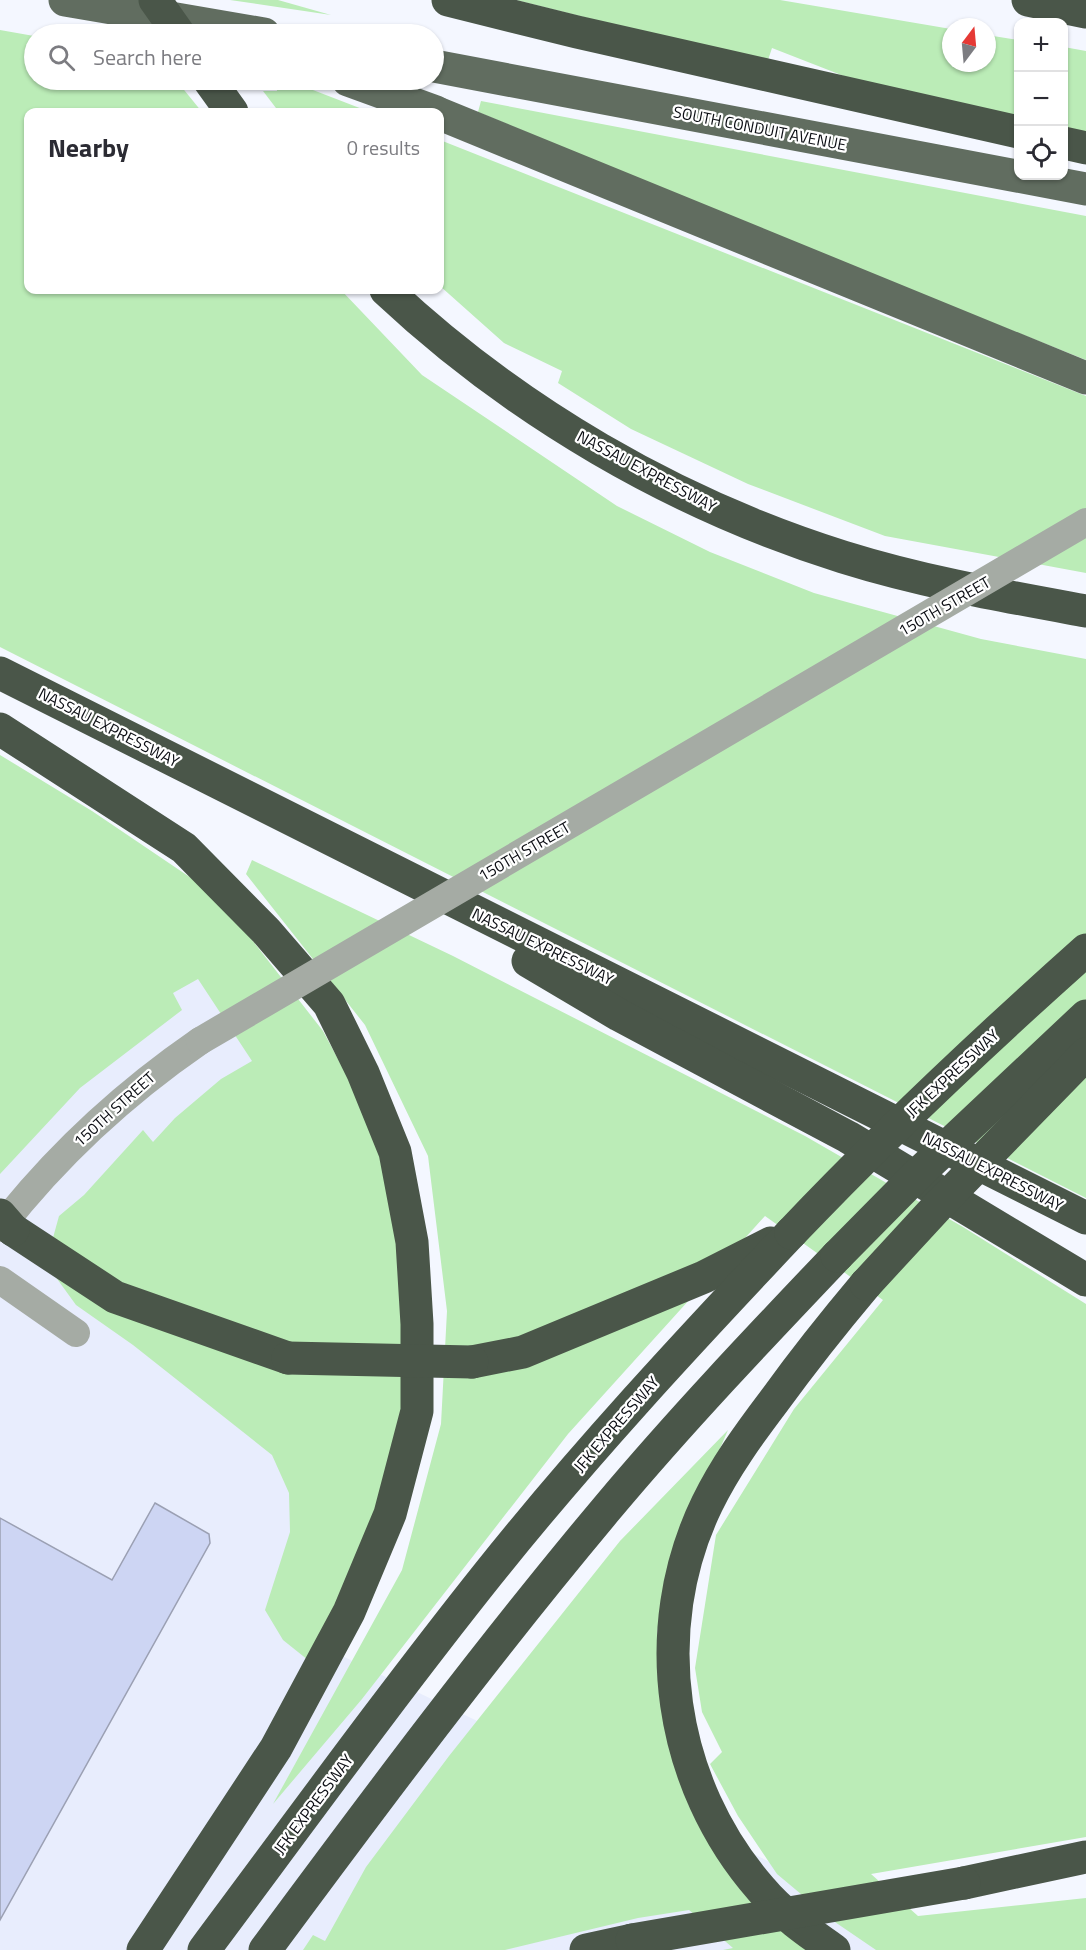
<!DOCTYPE html>
<meta charset="utf-8">
<style>
:root{--surface:#fff;--page:#f7f7f7;--text:#2b2b33;--muted:#7c7c81;--line:#e1e1e2}
body{margin:0;font-family:"Titillium Web",sans-serif;background:var(--page);color:var(--text)}
.controls{position:absolute;right:18px;top:18px;display:grid;overflow:hidden;border-radius:12px;box-shadow:0 2px 4px #0004}
.controls button{width:54px;height:54px;display:grid;place-items:center;padding:0;border:0;border-bottom:2px solid var(--line);background:var(--surface);color:var(--text);font:30px sans-serif}
.compass{position:absolute;left:942px;top:18px;width:54px;height:54px;border-radius:50%;background:var(--surface);box-shadow:0 2px 4px #0004;rotate:16deg}
.list{margin:0;padding:0;list-style:none}
h2{display:flex;justify-content:space-between;align-items:center;height:78px;margin:0;padding:0 24px;font-size:26px}
h2 small{font-size:20px;font-weight:400;color:var(--muted)}
.icon{flex:none;width:33px;height:33px;fill:none;stroke:currentColor;stroke-width:2;stroke-linecap:round;stroke-linejoin:round}
.map{position:relative;flex:none;width:1086px;height:1950px;overflow:hidden}
.search{position:absolute;background:var(--surface);box-shadow:0 2px 4px #0004;left:24px;top:24px;width:420px;height:66px;display:flex;align-items:center;gap:15px;box-sizing:border-box;padding:0 21px;border-radius:33px;color:var(--muted);font-size:22px}
.panel{position:absolute;background:var(--surface);box-shadow:0 2px 4px #0004;left:24px;top:108px;width:420px;height:186px;border-radius:12px}
.map>svg:first-child{display:block}
.built{fill:#e8edfd}
.green{fill:#bbecb7}
.building{fill:#cdd5f3;stroke:#9ba0b3;stroke-width:1.5}
.lines{fill:none;stroke-linecap:round;stroke-linejoin:round}
.street{stroke:#a5aba4;stroke-width:28}
.primary{stroke:#616d60;stroke-width:33}
.highway{stroke:#4a5649;stroke-width:33}
.street-bridge{stroke:#a5aba4;stroke-width:28}
.highway-bridge{stroke:#4a5649;stroke-width:33}
.labels{text-anchor:middle;dominant-baseline:central;stroke-width:4.5;stroke-linejoin:round;paint-order:stroke}
.street-label{font-size:16px;fill:#0a0c12;stroke:#fff}
</style>
<div class="map">
<svg width="1086" height="1950" viewBox="0 0 1086 1950">
<rect width="100%" height="100%" fill="#f4f7ff"/>
<polygon class="built" points="0,841 160,894 306,1093 311,1641 932,1940 1086,1950 0,1950"/>
<g class="green">
<polygon points="230,0 278,0 331,15"/>
<polygon points="516,0 780,0 951,29 951,63 987,63 987,35 1018,40 1018,121 872,87 772,48 767,63"/>
<polygon points="0,30 34,36 34,80 176,80 202,112 28,112 28,290 341,290 422,375 617,506 710,552 814,593 981,639 1086,659 1086,1198 0,647"/>
<polygon points="1064,47 1086,51 1086,137 1064,132"/>
<polygon points="276,80 287,80 370,112 279,112 263,91 277,91"/>
<polygon points="481,101 1086,216 1086,360 775,236 478,112"/>
<polygon points="440,140 1086,396 1086,573 885,536 748,484 631,429 558,383 562,371 504,343 440,286"/>
<polygon points="0,755 92,811 197,882 249,936 323,1031 377,1132 403,1241 402,1441 370,1549 308,1660 283,1640 265,1610 290,1532 289,1493 272,1455 133,1345 76,1305 55,1276 51,1245 59,1216 84,1195 143,1130 153,1142 175,1118 221,1079 252,1061 198,979 173,993 182,1010 80,1088 0,1174"/>
<polygon points="252,860 453,956 805,1136 963,1227 1086,1304 1086,1837 871,1874 918,1916 1086,1898 1086,1950 876,1950 832,1920 777,1874 738,1816 710,1764 722,1752 702,1712 695,1668 716,1535 794,1409 883,1300 765,1216 568,1434 362,1699 273,1804 402,1570 441,1424 447,1311 428,1156 365,1025 246,874"/>
<polygon points="728,1430 671,1562 657,1632 662,1708 689,1806 739,1888 813,1950 723,1950 733,1948 689,1910 638,1918 505,1950 303,1950 313,1935 325,1941 366,1867 449,1756 620,1541"/>
</g>
<polygon class="building" points="155,1503 209,1534 210,1543 0,1920 0,1518 112,1580"/>
<g class="lines">
<g class="street">
<path d="M0 1228C57 1155 123 1094 200 1041"/>
<polyline points="0,1280 76,1333"/>
</g>
<g class="primary">
<polyline points="65,0 264,34"/>
<polyline points="434,66 1086,189"/>
<polyline points="348,80 436,112"/>
<polyline points="440,114 1086,378"/>
</g>
<g class="highway">
<polyline points="448,0 577,32 1018,132"/>
<polyline points="1028,0 1086,12"/>
<polyline points="209,80 232,112"/>
<polyline points="1064,143 1086,148"/>
<path d="M386 290C515 411 674 504 843 557 923 582 1004 596 1086 611"/>
<polyline points="0,673 1086,1218"/>
<polyline points="0,729 184,848 266,931 329,1004 363,1073 395,1152 412,1242 417,1324 417,1411 390,1514 349,1612 276,1748 143,1950"/>
<polyline points="528,961 619,1015 848,1137 1086,1280"/>
<polyline points="13,1230 115,1297 288,1358"/>
<polyline points="472,1362 523,1352 704,1277 771,1243"/>
<polyline points="964,1883 1086,1857"/>
<path d="M204 1950C298 1824 390 1697 488 1574 583 1455 687 1343 791 1233"/>
<path d="M265 1950C376 1800 488 1650 608 1507 681 1420 759 1338 837 1256"/>
<polyline points="586,1950 632,1940"/>
<path d="M834 1950C808 1932 781 1913 761 1889 669 1784 646 1630 707 1504 725 1467 749 1434 774 1401 803 1361 834 1322 866 1284"/>
</g>
<polyline class="street-bridge" points="200,1041 1086,522"/>
<g class="highway-bridge">
<polyline points="155,0 179,34"/>
<polyline points="0,1215 13,1230"/>
<path d="M791 1233C885 1134 984 1041 1086 950"/>
<polyline points="837,1256 918,1174 1086,1016"/>
<polyline points="866,1284 938,1206 1086,1054"/>
<polyline points="288,1358 472,1362"/>
<polyline points="632,1940 964,1883"/>
</g>
</g>
<g class="labels">
<g class="street-label">
<text transform="translate(760 128) rotate(11)">SOUTH CONDUIT AVENUE</text>
<text transform="translate(647 471) rotate(28)">NASSAU EXPRESSWAY</text>
<text transform="translate(944 606) rotate(-30)">150TH STREET</text>
<text transform="translate(109 727) rotate(27)">NASSAU EXPRESSWAY</text>
<text transform="translate(524 851) rotate(-30)">150TH STREET</text>
<text transform="translate(543 946) rotate(26)">NASSAU EXPRESSWAY</text>
<text transform="translate(952 1073) rotate(-43)">JFK EXPRESSWAY</text>
<text transform="translate(114 1109) rotate(-42)">150TH STREET</text>
<text transform="translate(993 1171) rotate(27)">NASSAU EXPRESSWAY</text>
<text transform="translate(616 1424) rotate(-49)">JFK EXPRESSWAY</text>
<text transform="translate(313 1804) rotate(-53)">JFK EXPRESSWAY</text>
</g>
</g>
</svg>
<div class="controls">
<button>+</button>
<button>−</button>
<button><svg class="icon" aria-label="locate" viewBox="0 0 24 24"><circle cx="12" cy="12" r="6"/><path d="M12 2v4M12 18v4M2 12h4M18 12h4"/></svg></button>
</div>
<svg class="compass" viewBox="-18 -18 36 36"><path d="M0-13l5 13h-10z" fill="#e53935"/><path d="M0 13l5-13h-10z" fill="#7c7c81"/></svg>
<div class="search"><svg class="icon" aria-label="search" viewBox="0 0 24 24"><circle cx="10" cy="10" r="6"/><path d="M15 15l6 6"/></svg>Search here</div>
<section class="panel">
<h2>Nearby<small>0 results</small></h2>
<ul class="list">
</ul>
</section>
</div>
